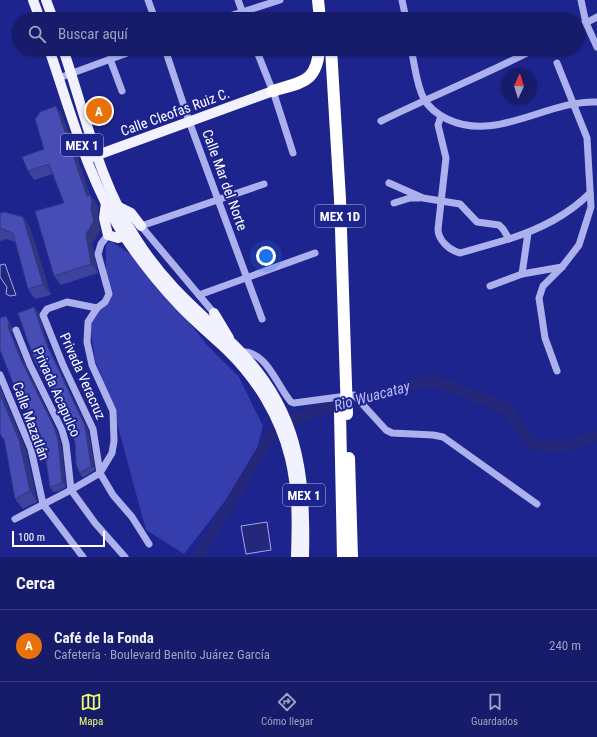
<!DOCTYPE html>
<html lang="es">
<meta charset="utf-8">
<style>
:root{--surface:#161b6a;--page:#232872;--text:#f1f3f6;--muted:#9ea1c1;--line:#35397e;--accent:#edfb6c}
body{margin:0;font-family:"Roboto Condensed",sans-serif;background:var(--page);color:var(--text)}
.compass{position:absolute;left:501px;top:68px;width:36px;height:36px;border-radius:50%;background:var(--surface);box-shadow:0 1px 3px #0004;rotate:4deg}
.scale{position:absolute;left:12px;bottom:10px;width:93px;box-sizing:border-box;padding-left:4px;border:2px solid #fff;border-top:0;font-size:11px;line-height:14px;white-space:nowrap;color:#fff;-webkit-text-stroke:3px #1e248d;paint-order:stroke}
.you{position:absolute;left:266px;top:256px;width:14px;height:14px;margin:-10px;border:3px solid #fff;border-radius:50%;background:#1a73e8;box-shadow:0 0 0 6px #1a73e833}
.badge{display:grid;place-items:center;width:26px;height:26px;border-radius:50%;background:var(--accent);color:#fff;font-size:13px;font-weight:700}
.pin{position:absolute;translate:-50% -50%;border:2px solid #fff;box-shadow:0 1px 4px #0006}
.list{margin:0;padding:0;list-style:none}
h2{display:flex;justify-content:space-between;align-items:center;height:52px;margin:0;padding:0 16px;font-size:17px}
h2 small{font-size:13px;font-weight:400;color:var(--muted)}
.list li{display:grid;grid-template-columns:26px 1fr auto;gap:12px;align-items:center;box-sizing:border-box;height:72px;padding:0 16px;border-top:1px solid var(--line)}
.list b{display:block;font-size:15px;white-space:nowrap}
.list p{margin:0;font-size:13px;white-space:nowrap;color:var(--muted)}
.list em{font-size:13px;font-style:normal;color:var(--muted)}
.icon{flex:none;width:22px;height:22px;fill:none;stroke:currentColor;stroke-width:2;stroke-linecap:round;stroke-linejoin:round}
.map{position:relative;flex:none;width:597px;height:557px;overflow:hidden}
.search{position:absolute;background:var(--surface);box-shadow:0 1px 3px #0004;left:12px;right:12px;top:12px;height:44px;display:flex;align-items:center;gap:10px;box-sizing:border-box;padding:0 14px;border-radius:22px;color:var(--muted);font-size:15px}
.sheet{height:124px;background:var(--surface)}
nav{display:flex;justify-content:space-around;align-items:center;box-sizing:border-box;height:56px;border-top:1px solid var(--line);background:var(--surface);font-size:11px;color:var(--muted)}
nav a{display:grid;justify-items:center;gap:2px}
nav .on{color:var(--accent)}
.map>svg:first-child{display:block}
.green{fill:#363dad}
.water{fill:#25287a;stroke:#a0a6ee}
.lines{fill:none;stroke-linecap:round;stroke-linejoin:round}
.river{stroke:#25287a;stroke-width:11}
.minor{stroke:#acb0ed;stroke-width:7}
.major{stroke:#f2f2ff;stroke-width:10}
.highway{stroke:#fff;stroke-width:12}
.highway-bridge{stroke:#fff;stroke-width:12}
.wall{fill:#3d429c}
.shaded-wall{fill:#32367f}
.building{fill:#474db5;stroke:#32367f}
.labels{text-anchor:middle;dominant-baseline:central;stroke-width:4;stroke-linejoin:round;paint-order:stroke}
.shield{fill:#1e248d;stroke:#bcbddd;stroke-width:1}
.shield-label{font-size:13px;font-weight:bold;fill:#fff}
.street-label{font-size:14px;fill:#fff;stroke:#1e248d}
.water-label{font-size:15px;font-style:italic;fill:#b8bcf4;stroke:#1e248d}
</style>
<div class="map">
<svg width="597" height="557" viewBox="0 0 597 557">
<rect width="100%" height="100%" fill="#1e248d"/>
<polygon class="green" points="111,241 133,256 153,277 207,345 239,377 263,426 253,465 184,554 146,530 111,401 95,360 90,325 94,309 106,303 106,245"/>
<g class="water">
<polygon points="5,264 16,295 10,296 6,294 7,287 0,277 0,265"/>
<polygon points="267,522 271,550 246,554 241,526"/>
</g>
<g class="lines">
<polyline class="river" points="198,557 271,435 295,419 353,398 374,395 433,380 505,408 534,444 564,447 597,436"/>
<g class="minor">
<polyline points="148,0 155,19"/>
<polyline points="238,0 245,19"/>
<polyline points="402,0 406,19"/>
<polyline points="581,0 586,23 597,47"/>
<polyline points="220,19 280,0"/>
<polyline points="578,27 597,17"/>
<polyline points="165,49 189,121 262,319"/>
<polyline points="256,49 275,97 293,153"/>
<path d="M411 49C415 65 416 84 424 99 429 108 437 114 447 119 497 143 546 100 597 102"/>
<polyline points="110,59 122,91"/>
<polyline points="59,78 138,49"/>
<path d="M441 116 438 125 446 158 438 229C438 240 449 250 460 253L509 239"/>
<path d="M381 121C432 96 485 75 535 49"/>
<path d="M389 183 423 198 460 204 477 222 499 225 503 229 509 239C540 229 567 216 590 193"/>
<polyline points="394,203 410,198 419,198"/>
<polyline points="522,274 528,233"/>
<polyline points="490,286 522,274 562,267"/>
<polyline points="199,295 315,253"/>
<polyline points="97,308 67,302 47,309 43,315 63,365 93,429 100,473 113,495 132,517 149,544"/>
<polyline points="214,313 141,226 264,184"/>
<polyline points="16,330 30,365 62,430 66,444 71,490 95,523 125,557"/>
<path d="M240 352C266 349 277 386 291 402L294 403 354 395 386 430 392 433 433 435 443 437 537 504"/>
<polyline points="557,371 545,338 539,298 543,286 562,267 579,245 591,207 587,138 557,63"/>
<polyline points="0,375 31,449 43,504 83,557"/>
<polyline points="15,519 71,490 100,473 112,453 114,441 113,411 92,365 87,342 88,322 97,308 105,302 109,294 98,254 101,244 108,235"/>
</g>
<g class="major">
<polyline points="33,0 40,19"/>
<polyline points="46,0 53,19"/>
<path d="M49 49C71 113 88 179 124 236 140 260 159 284 179 305 194 321 211 335 227 350 257 379 280 417 290 458 298 491 297 524 296 557"/>
<path d="M63 49C85 113 99 183 137 240 165 284 196 309 233 344 298 407 306 471 304 557"/>
<polyline points="92,157 273,91"/>
<polyline points="106,203 104,218 108,235 118,238 130,234"/>
<polyline points="119,207 131,213 141,226"/>
<polyline points="214,313 229,338"/>
</g>
<g class="highway">
<polyline points="318,0 320,19"/>
<polyline points="331,49 340,199 346,384"/>
<path d="M273 91C301 82 317 83 319 49"/>
<polyline points="340,412 343,557"/>
<polyline points="349,458 352,557"/>
</g>
<polyline class="highway-bridge" points="346,384 347,414"/>
</g>
<g class="wall">
<polygon points="62,115 90,195 97,204 98,210 98,219 100,230 92,244 98,273 61,285 54,276 64,203 53,174 34,180 28,171 44,149"/>
<polygon points="0,213 23,217 30,228 51,295 35,299 28,289 15,242 7,239 0,241"/>
<polygon points="34,307 38,312 49,348 88,430 95,470 84,477 82,477 79,472 75,442 72,434 69,430"/>
<polygon points="9,321 12,327 11,332 26,367 57,432 61,445 66,487 59,491 53,492 50,487 44,447 34,421 17,393"/>
<polygon points="0,387 26,451 37,502 23,509 15,499 5,442 0,433"/>
</g>
<g class="shaded-wall">
<polygon points="56,106 62,115 92,201 90,195 97,204 98,210 98,219 100,230 92,244 98,273 91,264 86,234 87,196"/>
<polygon points="23,217 30,228 51,295 43,284"/>
<polygon points="34,307 38,312 49,348 88,430 95,470 91,466 46,343"/>
<polygon points="6,316 9,321 12,327 11,332 26,367 57,432 61,445 66,487 62,482 22,362 8,327"/>
<polygon points="0,387 26,451 37,502 30,491 0,394"/>
</g>
<g class="building">
<polygon points="56,106 87,196 90,195 92,201 91,210 94,221 86,234 91,264 54,276 35,211 64,203 49,164 28,171 22,157 44,149 35,119 40,112"/>
<polygon points="4,212 23,217 43,284 28,289 13,233 0,228 0,213"/>
<polygon points="34,307 46,343 85,426 91,466 81,472 79,472 76,464 75,442 70,429 69,430 60,409 35,362 18,313"/>
<polygon points="6,316 9,322 8,327 22,362 54,427 58,440 62,482 55,486 50,487 44,447 34,421 17,393 0,350 0,318"/>
<polygon points="0,394 19,440 30,491 15,499 4,438 3,439 0,433"/>
</g>
<g class="labels">
<g class="shield">
<rect x="61" y="134" width="42" height="22" rx="3"/>
<rect x="315" y="205" width="50" height="22" rx="3"/>
<rect x="283" y="484" width="42" height="22" rx="3"/>
</g>
<g class="shield-label">
<text x="82" y="145">MEX 1</text>
<text x="340" y="216">MEX 1D</text>
<text x="304" y="495">MEX 1</text>
</g>
<g class="street-label">
<text transform="translate(175 112) rotate(-20)">Calle Cleofas Ruiz C.</text>
<text transform="translate(225 180) rotate(70)">Calle Mar del Norte</text>
<text transform="translate(83 376) rotate(66)">Privada Veracruz</text>
<text transform="translate(57 392) rotate(66)">Privada Acapulco</text>
<text transform="translate(31 421) rotate(70)">Calle Mazatlán</text>
</g>
<g class="water-label">
<text transform="translate(372 396) rotate(-15)">Rio Wuacatay</text>
</g>
</g>
</svg>
<svg class="compass" viewBox="-18 -18 36 36"><path d="M0-13l5 13h-10z" fill="#e53935"/><path d="M0 13l5-13h-10z" fill="#9ea1c1"/></svg>
<div class="scale">100 m</div>
<div class="you"></div>
<div class="pin badge" style="left:99px;top:111px;background:#e8710a">A</div>
<div class="search"><svg class="icon" aria-label="search" viewBox="0 0 24 24"><circle cx="10" cy="10" r="6"/><path d="M15 15l6 6"/></svg>Buscar aquí</div>
</div>
<section class="sheet">
<h2>Cerca<small></small></h2>
<ul class="list">
<li><span class="badge" style="background:#e8710a">A</span><div><b>Café de la Fonda</b><p>Cafetería · Boulevard Benito Juárez García</p></div><em>240 m</em></li>
</ul>
</section>
<nav>
<a class="on"><svg class="icon" aria-label="map" viewBox="0 0 24 24"><path d="M3 6l6-2 6 2 6-2v14l-6 2-6-2-6 2zM9 4v14M15 6v14"/></svg>Mapa</a>
<a><svg class="icon" aria-label="directions" viewBox="0 0 24 24"><path d="M12 3l9 9-9 9-9-9zM9 14v-3h6M13 9l2 2-2 2"/></svg>Cómo llegar</a>
<a><svg class="icon" aria-label="saved" viewBox="0 0 24 24"><path d="M7 4h10v16l-5-4-5 4z"/></svg>Guardados</a>
</nav>
